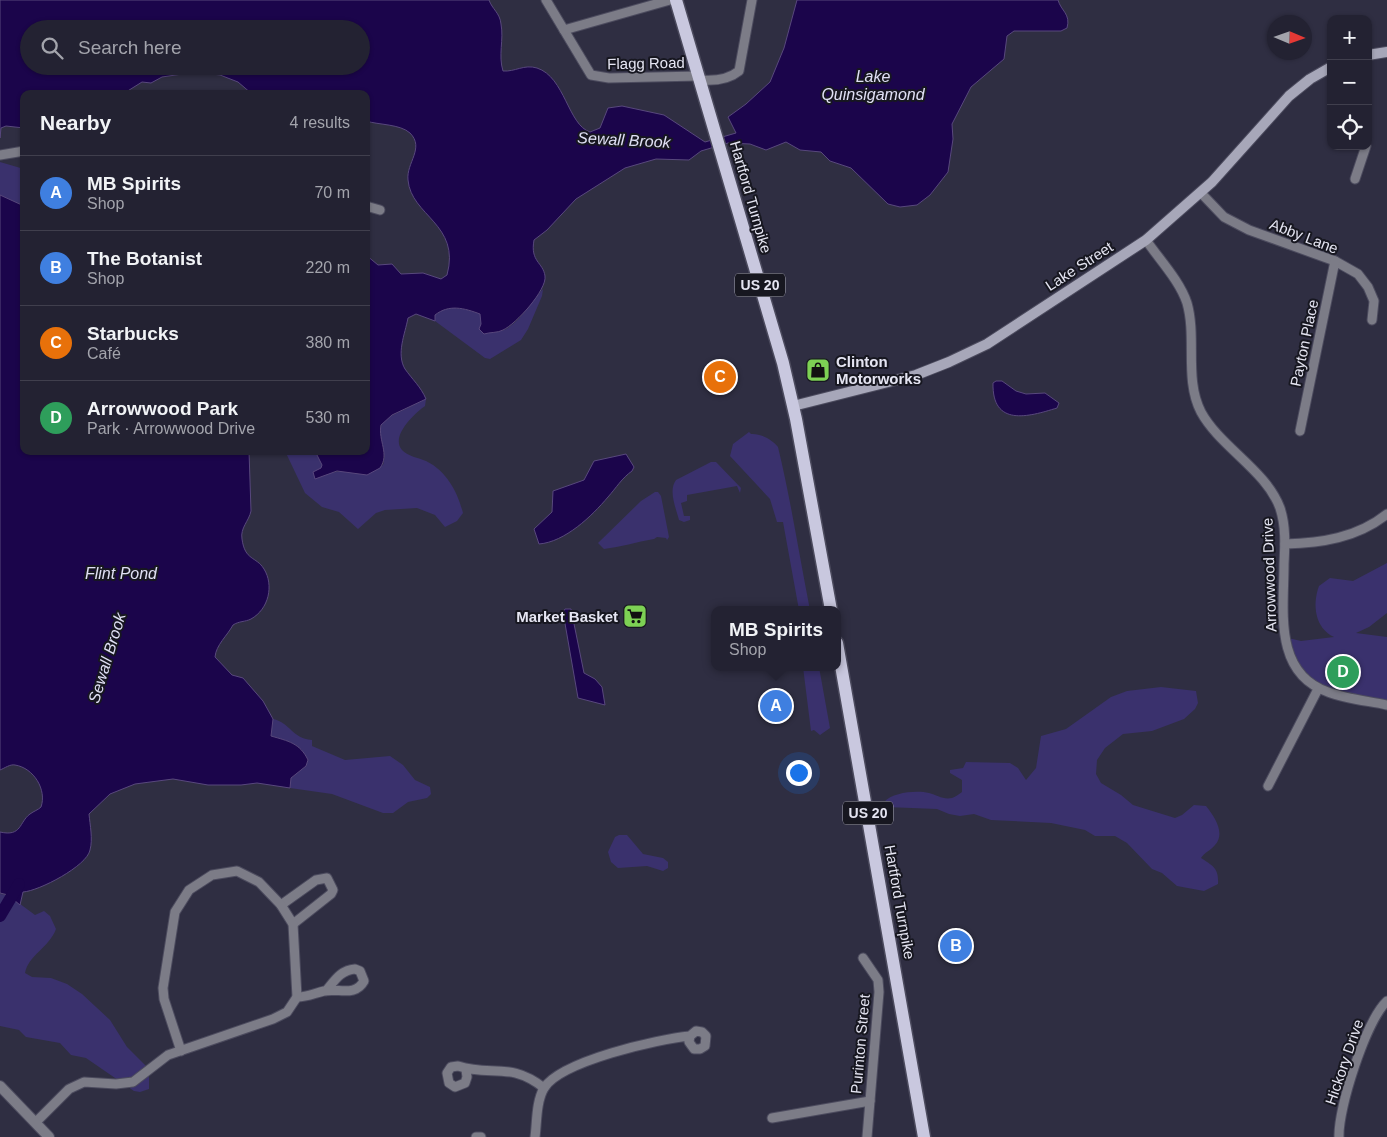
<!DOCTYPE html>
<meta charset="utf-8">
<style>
:root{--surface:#232232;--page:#2b2a3a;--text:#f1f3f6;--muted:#a3a4ac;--line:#403f4d;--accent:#7dd154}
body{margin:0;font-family:Helvetica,sans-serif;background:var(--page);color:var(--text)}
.controls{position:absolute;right:15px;top:15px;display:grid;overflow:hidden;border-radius:10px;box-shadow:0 1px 4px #0004}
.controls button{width:45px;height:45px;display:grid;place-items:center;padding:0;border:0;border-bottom:1px solid var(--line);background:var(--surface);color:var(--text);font:25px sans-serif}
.compass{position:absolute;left:1267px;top:15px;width:45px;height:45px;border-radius:50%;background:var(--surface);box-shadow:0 1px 4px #0004;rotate:92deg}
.you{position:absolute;left:798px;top:772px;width:18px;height:18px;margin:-12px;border:4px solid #fff;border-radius:50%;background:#1a73e8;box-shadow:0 0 0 8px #1a73e833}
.badge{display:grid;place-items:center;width:32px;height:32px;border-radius:50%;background:var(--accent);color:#fff;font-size:16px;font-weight:700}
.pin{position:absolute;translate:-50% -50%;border:2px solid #fff;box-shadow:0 1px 5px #0006}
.popup{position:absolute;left:711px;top:606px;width:130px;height:65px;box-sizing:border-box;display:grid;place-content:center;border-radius:10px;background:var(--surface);filter:drop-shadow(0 1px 4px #0005);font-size:16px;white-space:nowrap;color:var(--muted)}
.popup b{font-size:19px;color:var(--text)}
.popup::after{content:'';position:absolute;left:50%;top:100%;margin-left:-10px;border:10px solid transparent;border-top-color:var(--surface)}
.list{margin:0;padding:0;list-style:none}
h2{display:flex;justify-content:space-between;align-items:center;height:65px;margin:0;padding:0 20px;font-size:21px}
h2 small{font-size:16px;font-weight:400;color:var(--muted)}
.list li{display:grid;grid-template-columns:32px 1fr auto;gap:15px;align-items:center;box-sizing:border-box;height:75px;padding:0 20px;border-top:1px solid var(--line)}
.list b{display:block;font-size:19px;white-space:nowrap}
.list p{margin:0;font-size:16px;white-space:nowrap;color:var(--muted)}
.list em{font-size:16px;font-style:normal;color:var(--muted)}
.icon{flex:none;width:28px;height:28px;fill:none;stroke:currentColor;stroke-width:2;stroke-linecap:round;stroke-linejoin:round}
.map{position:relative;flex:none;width:1387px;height:1137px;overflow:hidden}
.search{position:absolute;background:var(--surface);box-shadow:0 1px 4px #0004;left:20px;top:20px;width:350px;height:55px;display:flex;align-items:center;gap:12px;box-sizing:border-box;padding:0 18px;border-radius:28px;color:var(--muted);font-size:19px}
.panel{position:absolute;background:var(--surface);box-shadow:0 1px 4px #0004;left:20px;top:90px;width:350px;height:365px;border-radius:10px}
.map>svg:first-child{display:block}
.green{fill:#3a316d}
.water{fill:#1b054b;stroke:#58487d;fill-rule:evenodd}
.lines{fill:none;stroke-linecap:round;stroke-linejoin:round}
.river{stroke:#1b054b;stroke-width:12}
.minor-casing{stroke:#4c4b5e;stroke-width:11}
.tertiary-casing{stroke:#4c4b5e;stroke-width:12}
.secondary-casing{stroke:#4c4b5e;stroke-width:12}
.primary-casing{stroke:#4c4b5e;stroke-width:15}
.minor{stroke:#7c7c87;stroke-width:9}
.tertiary{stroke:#7c7c87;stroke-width:10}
.secondary{stroke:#a7a7b9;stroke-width:10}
.primary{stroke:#c9c8df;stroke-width:12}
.labels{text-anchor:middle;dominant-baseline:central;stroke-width:4;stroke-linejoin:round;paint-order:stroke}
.shield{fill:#171720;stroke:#a7a7b3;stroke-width:1}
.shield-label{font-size:14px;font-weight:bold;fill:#e5e5f2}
.street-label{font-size:15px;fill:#e5e5f2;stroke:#171720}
.poi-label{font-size:15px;font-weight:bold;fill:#e5e5f2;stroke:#171720;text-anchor:start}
.water-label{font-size:16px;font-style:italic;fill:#e0e0f5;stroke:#171720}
</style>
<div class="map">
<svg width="1387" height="1137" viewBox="0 0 1387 1137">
<rect width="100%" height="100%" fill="#2f2e42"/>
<g class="green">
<polygon points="0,162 24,169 24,206 0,195"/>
<path d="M543 289 542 296 528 329 521 340 490 359 485 358 435 321V315C449 304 464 308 480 314L484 334C490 332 499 332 504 330 522 321 530 302 543 289Z"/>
<path d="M426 399 425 406C415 413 390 436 402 450 407 456 419 458 426 461 447 471 458 493 463 513L457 521 445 527 435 515 417 508 385 510 376 513 358 529 339 512 322 507 305 493 285 451H315L322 465 321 468 329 473 344 471 359 474 383 465C389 448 373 435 385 419Z"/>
<path d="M749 432 751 434C759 433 772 439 778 447 791 501 799 554 810 610H799L783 522H777L770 499 730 456 733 444Z"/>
<path d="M711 462H716L741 488 740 493 737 486 687 495V501L681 503 684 516H690V520L684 522 679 520C676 508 668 491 676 480Z"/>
<path d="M655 492H658L661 496 669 537 667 540 666 538 657 537 654 539C636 542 621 547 604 549L598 543 641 501Z"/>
<path d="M1387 563V613L1369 627 1356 633 1387 637V705L1350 698 1305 679 1284 637 1301 641 1334 637C1315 628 1312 605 1319 586L1330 578 1353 581Z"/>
<polygon points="803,667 819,667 830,728 820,735 814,730 811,731"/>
<path d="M1161 687 1196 691 1198 703 1195 709 1184 719 1152 731 1123 734 1105 748 1097 760 1096 774 1101 783 1121 795 1133 805 1175 818 1182 815 1194 805 1206 806C1214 816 1226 833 1215 845 1210 851 1205 852 1201 858 1213 866 1219 868 1218 884L1204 891 1177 886 1162 873 1152 869 1127 843 1115 836H1095L1085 830 1051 823 991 820 974 814 960 816 949 814 937 809 886 807 884 802C893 792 917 790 929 793 937 795 943 800 952 798 955 797 959 794 962 792V780L950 773V770L963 768 966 762 1010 763 1018 768 1026 780 1036 768 1041 736 1066 729 1111 697 1127 691Z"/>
<path d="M273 719C291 723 291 738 312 740V746L345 760 390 756 403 765 415 780 430 787 431 794 427 798 408 802 393 813H383L332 794 290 788 291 778 306 766 308 760C300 743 288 741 271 736Z"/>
<polygon points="619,835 627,835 643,854 663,858 668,862 668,868 663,871 647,866 618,868 611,862 608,852 615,837"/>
<path d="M0 894 8 895 35 915 44 911 50 916 56 929C49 948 28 955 25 973L32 977 51 978 67 984 82 994 110 1020 127 1047 149 1069V1089L140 1092 134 1091 86 1058 71 1055 60 1043 26 1037 19 1030 0 1026Z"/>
</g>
<g class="water">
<path d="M0 0H489C492 9 500 13 501 24 504 40 498 55 503 71 515 72 524 64 537 68 565 77 568 125 590 132L600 128 608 108 622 106 664 115 705 142 736 133 728 117 746 104 770 82 784 48 797 0H1058C1061 11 1071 14 1067 28L1061 31H1014L1007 36 1004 59 971 87 952 124 953 139 948 172 930 195 917 205 900 207 888 204 851 168 830 161 821 152 800 150 786 142 766 150 750 144 728 143 701 151 689 160 656 159 625 168 576 199 547 230 534 240C530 262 543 262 545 276 547 290 516 324 503 330 498 333 490 332 484 334L479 329 481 324 480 314C464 308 449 304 435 315V321L416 314 408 318C405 334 396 354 405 369 412 379 421 387 426 399L392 415 381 425C378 441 390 454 380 468L367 475 337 471 315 479 313 472 321 468 322 465 315 451H366V255L378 265 392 264 401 274 423 273 441 279 447 275C461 224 411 216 408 180 406 163 425 148 410 133 400 124 379 125 366 121V94H252L238 82 220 75 196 72 162 77 151 83 142 82 126 92 24 94V128L6 126 1 128 0 138ZM29 29H361V66H29Z"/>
<path d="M0 195 24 206V451H249L251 511C249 521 240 528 242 539 245 561 256 556 264 569 274 585 269 609 251 619 245 622 239 621 233 625 227 636 216 645 215 657L232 675 243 678 263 701 273 719 271 736C288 741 300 743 308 760L306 766 291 778 290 788 257 783 241 785H208L173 779 135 784 110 794 89 814C90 825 93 839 90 850 87 866 39 891 23 892L20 905 8 895 0 893V832C22 837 19 822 30 814 34 811 38 810 41 807 47 790 34 768 15 765 10 764 5 768 0 770Z"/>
<path d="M996 381H1002L1016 391 1026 394 1045 393 1059 403 1057 408C1028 417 992 427 993 383Z"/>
<path d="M626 454 634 467 632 471C622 478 616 488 608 497 592 516 565 542 539 544L534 529 552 512 553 491 584 480 594 461Z"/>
<polygon points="565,609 571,609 584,673 595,679 602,687 605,705 578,698 563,612"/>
</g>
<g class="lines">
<polyline class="river" points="0,916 19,884"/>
<g class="minor-casing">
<g id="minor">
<polyline points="546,0 591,75 609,78 699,76"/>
<polyline points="564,30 670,0"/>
<path d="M701 80C714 81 728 80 739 71L752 0"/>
<polyline points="0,155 24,151"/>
<polyline points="1355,179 1366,146"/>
<polyline points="1201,193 1224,217 1249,230 1335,261 1358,274 1368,287 1374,301 1372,320"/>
<polyline points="366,206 380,210"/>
<path d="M1146 240C1159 259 1180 281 1187 303 1197 338 1184 379 1201 412 1220 447 1266 470 1280 508 1286 526 1285 545 1284 564 1284 610 1273 673 1328 692 1346 699 1368 701 1387 705"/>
<polyline points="1300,431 1335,261"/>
<path d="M1285 544C1321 543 1357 538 1387 514"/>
<polyline points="1268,786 1318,689"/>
<polyline points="281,905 316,880 327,878 333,890 331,894 293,924"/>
<polyline points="863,958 878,980 879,992 867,1137"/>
<path d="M297 997C307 997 315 993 324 991 339 988 355 997 364 981L360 971 355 969C341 970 335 980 326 991"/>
<path d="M466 1070 467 1077 465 1083 455 1087 449 1083 447 1073 451 1067 458 1066C491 1077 510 1061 544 1088"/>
<polyline points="772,1118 870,1101"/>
<polyline points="36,1122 69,1089 84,1082 116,1084 133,1082 168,1055 273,1019 287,1012 297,997 293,924 281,905 259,882 237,871 212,875 189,890 175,912 163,988 164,999 181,1051"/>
<polyline points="476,1137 481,1137"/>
<path d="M535 1137C537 1122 536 1102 544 1088 561 1061 658 1039 690 1036L696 1031 702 1032 706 1036 705 1046 700 1049H694L689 1042 690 1036"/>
<path d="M1339 1137C1338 1108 1366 1021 1387 1001"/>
</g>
</g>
<g class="tertiary-casing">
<polyline id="tertiary" points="0,1086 49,1137"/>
</g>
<g class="secondary-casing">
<g id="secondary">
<polyline points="1368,55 1387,52"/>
<polyline points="793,406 916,375 949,362 987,344 1146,240 1212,182 1289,96 1310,79 1331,67"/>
</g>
</g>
<g class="primary-casing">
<g id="primary">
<polyline points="676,0 783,363 796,419 831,610"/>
<polyline points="837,643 924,1137"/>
</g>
</g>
<use href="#minor" class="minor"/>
<use href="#tertiary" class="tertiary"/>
<use href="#secondary" class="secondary"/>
<use href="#primary" class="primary"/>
</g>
<defs>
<g id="shop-square" transform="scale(1.25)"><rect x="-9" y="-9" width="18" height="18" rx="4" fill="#7dd154" stroke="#171720"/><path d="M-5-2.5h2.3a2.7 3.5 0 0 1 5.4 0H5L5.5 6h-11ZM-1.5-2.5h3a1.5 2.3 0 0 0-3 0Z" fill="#111"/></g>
<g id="supermarket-square" transform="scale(1.25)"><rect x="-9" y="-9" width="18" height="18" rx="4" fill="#7dd154" stroke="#171720"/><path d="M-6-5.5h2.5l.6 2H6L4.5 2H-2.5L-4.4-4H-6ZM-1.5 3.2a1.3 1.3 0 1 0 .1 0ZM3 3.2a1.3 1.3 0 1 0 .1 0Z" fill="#111"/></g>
</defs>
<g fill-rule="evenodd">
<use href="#shop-square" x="818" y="370"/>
<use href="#supermarket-square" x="635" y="616"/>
</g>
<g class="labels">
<g class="shield">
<rect x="735" y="273.5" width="50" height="23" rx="4"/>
<rect x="843" y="801.5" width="50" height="23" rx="4"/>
</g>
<g class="shield-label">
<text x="760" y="285">US 20</text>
<text x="868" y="813">US 20</text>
</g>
<g class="street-label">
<text transform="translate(646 63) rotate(-1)">Flagg Road</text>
<text transform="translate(751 197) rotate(74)">Hartford Turnpike</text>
<text transform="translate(1304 236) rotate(21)">Abby Lane</text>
<text transform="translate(1079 266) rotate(-33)">Lake Street</text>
<text transform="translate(1304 343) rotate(-78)">Payton Place</text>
<text transform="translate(1269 575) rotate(-92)">Arrowwood Drive</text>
<text transform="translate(900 902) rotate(80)">Hartford Turnpike</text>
<text transform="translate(860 1044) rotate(-85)">Purinton Street</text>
<text transform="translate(1344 1062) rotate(-71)">Hickory Drive</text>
</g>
<g class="poi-label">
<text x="836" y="361">Clinton<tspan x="836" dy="17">Motorworks</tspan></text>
<text x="618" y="616" text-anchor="end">Market Basket</text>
</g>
<g class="water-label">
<text x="873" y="76">Lake<tspan x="873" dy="18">Quinsigamond</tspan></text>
<text transform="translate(624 140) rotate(3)">Sewall Brook</text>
<text x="121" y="573">Flint Pond</text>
<text transform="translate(107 658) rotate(-73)">Sewall Brook</text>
</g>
</g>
</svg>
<div class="controls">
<button>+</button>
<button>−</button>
<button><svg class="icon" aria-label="locate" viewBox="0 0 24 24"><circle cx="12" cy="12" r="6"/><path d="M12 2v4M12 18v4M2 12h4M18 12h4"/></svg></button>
</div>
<svg class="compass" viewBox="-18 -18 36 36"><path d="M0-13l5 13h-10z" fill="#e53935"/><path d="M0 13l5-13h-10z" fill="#a3a4ac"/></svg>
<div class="you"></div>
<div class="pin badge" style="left:776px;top:706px;background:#3f7fe0">A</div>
<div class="popup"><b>MB Spirits</b>Shop</div>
<div class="pin badge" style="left:956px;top:946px;background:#3f7fe0">B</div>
<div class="pin badge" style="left:720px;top:377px;background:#e8710a">C</div>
<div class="pin badge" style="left:1343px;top:672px;background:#2e9e5b">D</div>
<div class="search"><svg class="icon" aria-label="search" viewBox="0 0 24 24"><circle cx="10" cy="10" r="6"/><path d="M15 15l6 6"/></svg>Search here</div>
<section class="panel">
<h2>Nearby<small>4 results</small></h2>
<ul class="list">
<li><span class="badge" style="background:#3f7fe0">A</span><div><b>MB Spirits</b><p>Shop</p></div><em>70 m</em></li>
<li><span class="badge" style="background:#3f7fe0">B</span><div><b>The Botanist</b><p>Shop</p></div><em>220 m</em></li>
<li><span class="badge" style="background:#e8710a">C</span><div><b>Starbucks</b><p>Café</p></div><em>380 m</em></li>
<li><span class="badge" style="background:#2e9e5b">D</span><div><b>Arrowwood Park</b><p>Park · Arrowwood Drive</p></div><em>530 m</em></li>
</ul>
</section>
</div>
